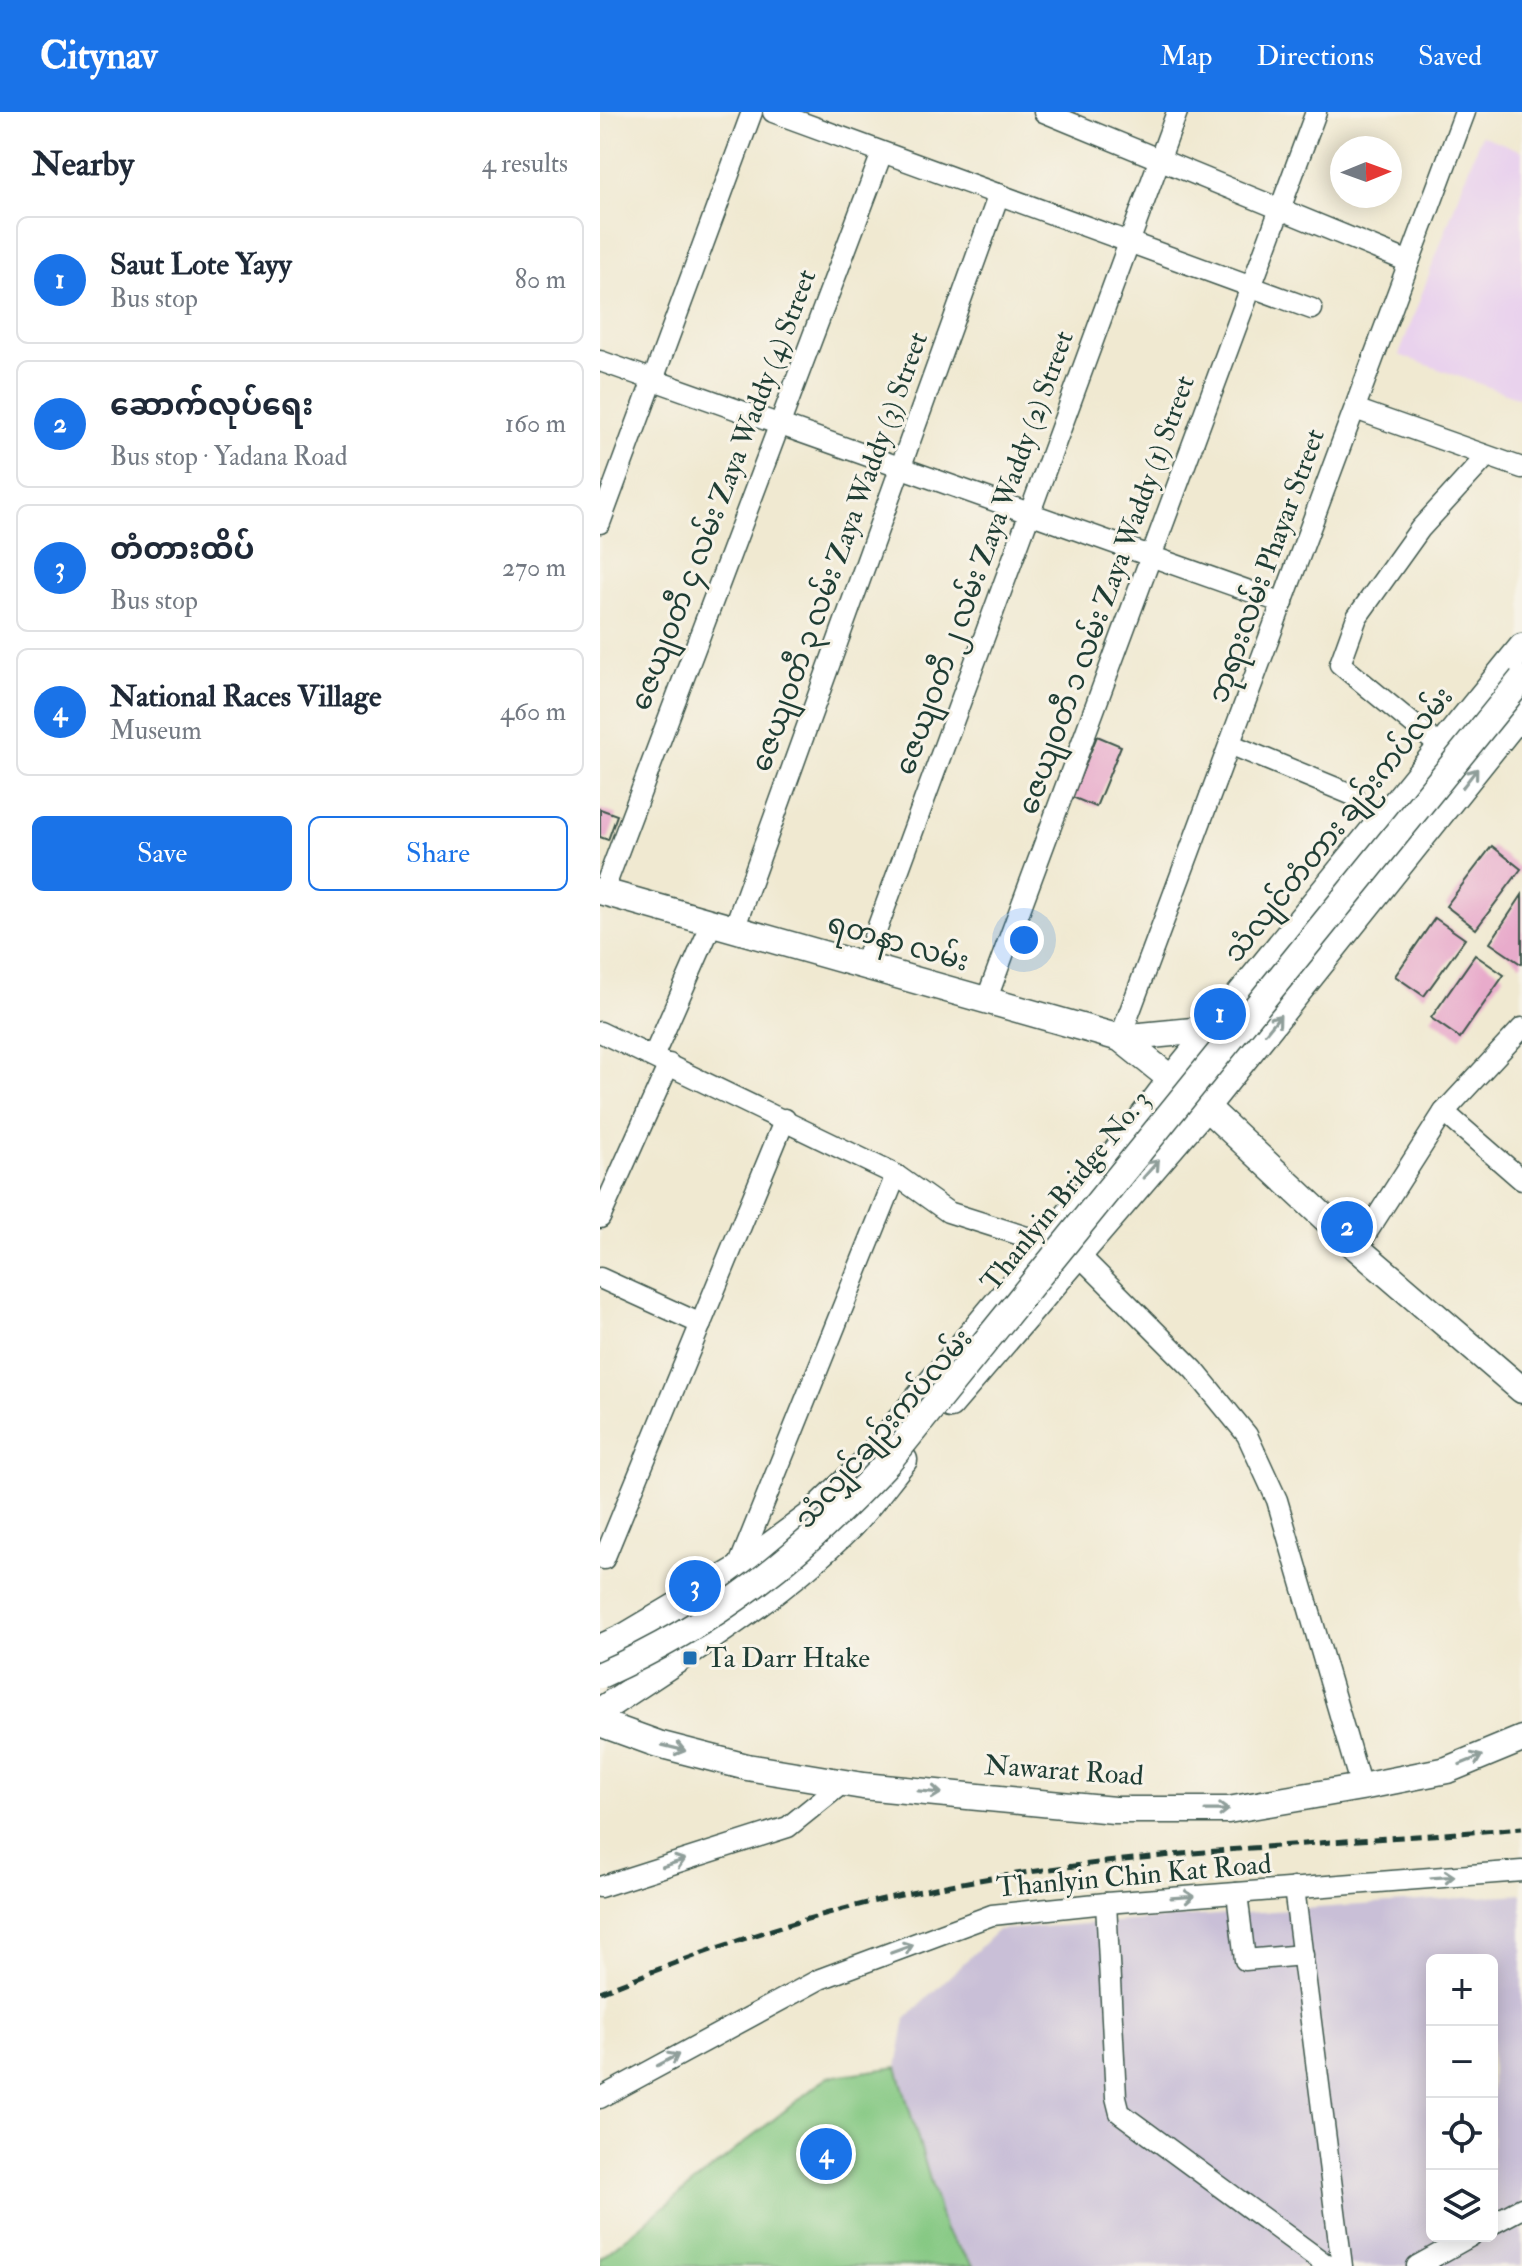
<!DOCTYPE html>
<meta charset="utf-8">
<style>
:root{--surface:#fff;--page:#f2f2f3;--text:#1f2937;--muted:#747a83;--line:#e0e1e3;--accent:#1a73e8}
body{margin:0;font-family:"IM FELL Double Pica","Noto Sans Myanmar",serif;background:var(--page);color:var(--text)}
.controls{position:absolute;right:24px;bottom:24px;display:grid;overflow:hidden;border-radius:12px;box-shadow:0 4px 20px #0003}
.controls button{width:72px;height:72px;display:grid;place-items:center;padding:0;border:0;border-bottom:2px solid var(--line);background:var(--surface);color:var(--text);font:40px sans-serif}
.compass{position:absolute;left:730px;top:24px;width:72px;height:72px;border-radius:50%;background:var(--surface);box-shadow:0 4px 20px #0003;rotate:89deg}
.you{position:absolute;left:424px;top:828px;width:28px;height:28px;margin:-20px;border:6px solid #fff;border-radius:50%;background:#1a73e8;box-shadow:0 0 0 12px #1a73e833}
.badge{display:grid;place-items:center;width:52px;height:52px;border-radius:50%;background:var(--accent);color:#fff;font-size:26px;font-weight:700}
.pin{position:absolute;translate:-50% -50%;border:4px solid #fff;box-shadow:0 2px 8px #0006}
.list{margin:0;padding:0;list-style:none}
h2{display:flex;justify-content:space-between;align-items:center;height:104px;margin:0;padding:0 32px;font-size:34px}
h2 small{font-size:26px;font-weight:400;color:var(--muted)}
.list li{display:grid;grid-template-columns:52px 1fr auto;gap:24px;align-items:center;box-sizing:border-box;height:128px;margin:0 16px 16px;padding:0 16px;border:2px solid var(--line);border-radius:12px}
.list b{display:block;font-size:30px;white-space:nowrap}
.list p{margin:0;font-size:26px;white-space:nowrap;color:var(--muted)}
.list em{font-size:26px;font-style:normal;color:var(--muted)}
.actions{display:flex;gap:16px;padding:24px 32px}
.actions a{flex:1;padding:18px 0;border:2px solid var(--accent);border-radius:12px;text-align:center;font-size:28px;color:var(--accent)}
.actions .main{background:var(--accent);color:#fff}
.icon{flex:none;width:44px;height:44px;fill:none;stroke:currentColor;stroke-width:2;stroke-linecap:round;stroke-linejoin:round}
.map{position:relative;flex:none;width:922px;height:2154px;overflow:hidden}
header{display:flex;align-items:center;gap:48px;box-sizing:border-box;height:112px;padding:0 40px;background:var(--accent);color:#fff}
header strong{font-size:38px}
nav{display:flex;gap:44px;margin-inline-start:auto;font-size:28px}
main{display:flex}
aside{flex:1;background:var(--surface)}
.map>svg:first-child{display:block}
.built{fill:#e9d2ed}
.industrial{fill:#c9bfd7;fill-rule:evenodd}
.green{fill:#84c882;stroke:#52825b;stroke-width:2}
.building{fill:#e8abcb}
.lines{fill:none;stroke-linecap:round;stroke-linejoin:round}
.minor-casing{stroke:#3e574c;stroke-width:23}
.major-casing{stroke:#3e574c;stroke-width:29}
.minor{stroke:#fff;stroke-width:20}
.major{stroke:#fff;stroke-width:26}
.rail{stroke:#1f3d34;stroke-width:5;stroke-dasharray:12 6;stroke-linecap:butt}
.major-bridge-casing{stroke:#3e574c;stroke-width:29;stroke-linecap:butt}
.major-bridge{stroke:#fff;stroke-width:26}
.oneway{stroke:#8f9e9a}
.poi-dot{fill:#1f6fb2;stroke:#f7f3e8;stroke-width:3}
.labels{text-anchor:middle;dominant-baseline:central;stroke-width:6;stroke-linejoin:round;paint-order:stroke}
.street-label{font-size:28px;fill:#1f3d34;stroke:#f7f3e8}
.poi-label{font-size:28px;fill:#1f3d34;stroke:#f7f3e8;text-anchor:start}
</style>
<header>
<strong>Citynav</strong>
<nav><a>Map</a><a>Directions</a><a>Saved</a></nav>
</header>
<main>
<aside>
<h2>Nearby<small>4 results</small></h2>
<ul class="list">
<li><span class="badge">1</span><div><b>Saut Lote Yayy</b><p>Bus stop</p></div><em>80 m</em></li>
<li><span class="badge">2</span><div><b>ဆောက်လုပ်ရေး</b><p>Bus stop · Yadana Road</p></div><em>160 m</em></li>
<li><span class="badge">3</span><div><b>တံတားထိပ်</b><p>Bus stop</p></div><em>270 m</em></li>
<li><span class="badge">4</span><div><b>National Races Village</b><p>Museum</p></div><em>460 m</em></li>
</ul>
<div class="actions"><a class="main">Save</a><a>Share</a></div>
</aside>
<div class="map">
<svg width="922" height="2154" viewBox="0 0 922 2154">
<rect width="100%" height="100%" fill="#f7f3e8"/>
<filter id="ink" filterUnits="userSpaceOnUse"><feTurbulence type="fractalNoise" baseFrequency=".0125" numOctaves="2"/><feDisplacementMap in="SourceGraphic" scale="16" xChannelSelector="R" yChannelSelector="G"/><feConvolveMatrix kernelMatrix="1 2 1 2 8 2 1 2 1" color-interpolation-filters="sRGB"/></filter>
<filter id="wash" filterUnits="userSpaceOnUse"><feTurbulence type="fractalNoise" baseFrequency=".006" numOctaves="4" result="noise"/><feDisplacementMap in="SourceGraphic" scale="32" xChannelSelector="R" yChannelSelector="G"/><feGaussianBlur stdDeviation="1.8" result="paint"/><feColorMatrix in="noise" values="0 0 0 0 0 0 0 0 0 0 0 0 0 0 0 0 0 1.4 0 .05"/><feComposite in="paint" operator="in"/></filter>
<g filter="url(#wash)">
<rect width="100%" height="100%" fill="#f0e9d1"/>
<polygon class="built" points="881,23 922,39 922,287 799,243"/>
<path class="industrial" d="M922 1782V2154H374L345 2120 297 1955 306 1906 398 1818ZM832 1848H892V2124H832Z"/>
<polygon class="green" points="297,1955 345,2119 374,2154 0,2154 0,2146 227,1965"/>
<g id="blocks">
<g class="building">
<polygon points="497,624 521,634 496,695 472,685"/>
<polygon points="0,697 17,703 8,728 0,725"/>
<polygon points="892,734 921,757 876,817 846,794"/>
<polygon points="922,783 922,850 921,852 890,831"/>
<polygon points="835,806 865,827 824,884 795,864"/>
<polygon points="875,843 904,863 860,926 831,906"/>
</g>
</g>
</g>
<g filter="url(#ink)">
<use href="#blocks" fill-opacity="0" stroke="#3e574c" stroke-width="2"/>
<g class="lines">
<g class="minor-casing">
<g id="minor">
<polyline points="173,0 712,197"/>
<polyline points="444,0 809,150"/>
<polyline points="0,249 683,491"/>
<polyline points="755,297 922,356"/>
<polyline points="0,411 152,0"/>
<polyline points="632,633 753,683"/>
<polyline points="842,636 740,552 757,505 820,417 885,346"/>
<polyline points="3,780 282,41"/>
<polyline points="134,817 399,82"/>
<polyline points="263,855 577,0"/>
<polyline points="386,889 716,0"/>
<polyline points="0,920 296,1063 348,1100 477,1141 594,1258 647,1323 677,1388 761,1675"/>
<polyline points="520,926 865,0"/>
<polyline points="53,945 112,811"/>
<polyline points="844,1000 922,1068"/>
<polyline points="0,1106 69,952"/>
<polyline points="757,1136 844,1000 922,916"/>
<polyline points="0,1166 101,1212"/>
<polyline points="4,1447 185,1007"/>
<polyline points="137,1458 296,1063"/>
<polyline points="0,1775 188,1715 244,1670"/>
<polyline points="694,1776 742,2154"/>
<polyline points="637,1781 645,1848 703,1843"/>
<polyline points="506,1791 516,1985 520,2001 728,2154"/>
<polyline points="0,1986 220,1867 392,1803 506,1791 922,1759"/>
<polyline points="892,2112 922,2096"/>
<polyline points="817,2154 871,2124"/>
</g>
</g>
<g class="major-casing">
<g id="major">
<polyline points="0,779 520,926 606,995 757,1136 922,1278"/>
<polyline points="520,926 593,919 622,907"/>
<polyline points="350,1293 606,995 922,600"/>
<polyline points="0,1536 26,1524 137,1458 210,1404 261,1355 448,1130 572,966 922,535"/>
<path d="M0 1599C85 1542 177 1487 250 1414 269 1394 286 1370 304 1348"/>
<polyline points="0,1611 58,1632 147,1655 263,1674 514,1698 628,1698 761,1675 847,1658 922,1627"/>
</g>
</g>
<use href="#minor" class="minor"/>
<use href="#major" class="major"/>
<path class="rail" d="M0 1880C101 1840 199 1805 306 1782 508 1739 717 1733 922 1716"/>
<g class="major-bridge-casing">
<path id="major-bridge" d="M0 1563C118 1511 200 1444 288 1350L922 567"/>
</g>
<use href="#major-bridge" class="major-bridge"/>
</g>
<defs><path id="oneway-shaft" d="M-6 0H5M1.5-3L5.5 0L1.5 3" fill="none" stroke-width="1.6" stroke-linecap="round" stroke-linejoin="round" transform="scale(2)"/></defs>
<g class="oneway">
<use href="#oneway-shaft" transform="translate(870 666) rotate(-52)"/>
<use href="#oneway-shaft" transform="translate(673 912) rotate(-51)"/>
<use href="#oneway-shaft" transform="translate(551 1057) rotate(-49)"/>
<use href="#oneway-shaft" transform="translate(74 1636) rotate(14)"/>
<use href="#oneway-shaft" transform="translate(871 1648) rotate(-22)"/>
<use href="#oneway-shaft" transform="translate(330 1680) rotate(5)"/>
<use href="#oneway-shaft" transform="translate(617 1698) rotate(-1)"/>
<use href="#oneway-shaft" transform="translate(74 1751) rotate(-18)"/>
<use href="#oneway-shaft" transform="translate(843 1765) rotate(-4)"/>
<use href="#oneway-shaft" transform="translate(583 1785) rotate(-4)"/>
<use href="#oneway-shaft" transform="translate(302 1837) rotate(-20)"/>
<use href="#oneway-shaft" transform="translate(68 1948) rotate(-28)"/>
</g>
</g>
<rect class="poi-dot" x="82" y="1538" width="16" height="16" rx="4"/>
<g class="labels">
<g class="street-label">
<text transform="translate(124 378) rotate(-69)">ဇေယျဝတီ ၄ လမ်း Zaya Waddy (4) Street</text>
<text transform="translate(240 440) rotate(-70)">ဇေယျဝတီ ၃ လမ်း Zaya Waddy (3) Street</text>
<text transform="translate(385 441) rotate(-70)">ဇေယျဝတီ ၂ လမ်း Zaya Waddy (2) Street</text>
<text transform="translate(667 454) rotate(-70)">ဘုရားလမ်း Phayar Street</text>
<text transform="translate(507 483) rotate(-70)">ဇေယျဝတီ ၁ လမ်း Zaya Waddy (1) Street</text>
<text transform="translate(739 713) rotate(-51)">သံလျင်တံတား ချဉ်းကပ်လမ်း</text>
<text transform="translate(298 831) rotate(16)">ရတနာ လမ်း</text>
<text transform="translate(466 1079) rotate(-51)">Thanlyin Bridge No. 3</text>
<text transform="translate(284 1317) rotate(-49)">သံလျှင်ချဉ်းကပ်လမ်း</text>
<text transform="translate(464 1659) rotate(4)">Nawarat Road</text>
<text transform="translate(534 1764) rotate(-5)">Thanlyin Chin Kat Road</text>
</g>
<g class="poi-label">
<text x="106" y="1546">Ta Darr Htake</text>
</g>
</g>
</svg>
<div class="controls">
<button>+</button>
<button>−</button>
<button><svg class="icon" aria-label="locate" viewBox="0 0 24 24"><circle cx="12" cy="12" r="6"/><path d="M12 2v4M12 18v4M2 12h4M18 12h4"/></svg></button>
<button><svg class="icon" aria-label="layers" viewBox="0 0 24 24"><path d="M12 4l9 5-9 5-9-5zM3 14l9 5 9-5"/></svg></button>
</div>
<svg class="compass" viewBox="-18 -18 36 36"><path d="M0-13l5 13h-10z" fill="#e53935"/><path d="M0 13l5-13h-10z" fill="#747a83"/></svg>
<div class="you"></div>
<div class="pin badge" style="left:620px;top:902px">1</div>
<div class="pin badge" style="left:747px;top:1115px">2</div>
<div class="pin badge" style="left:95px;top:1474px">3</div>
<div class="pin badge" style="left:226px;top:2042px">4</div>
</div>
</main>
